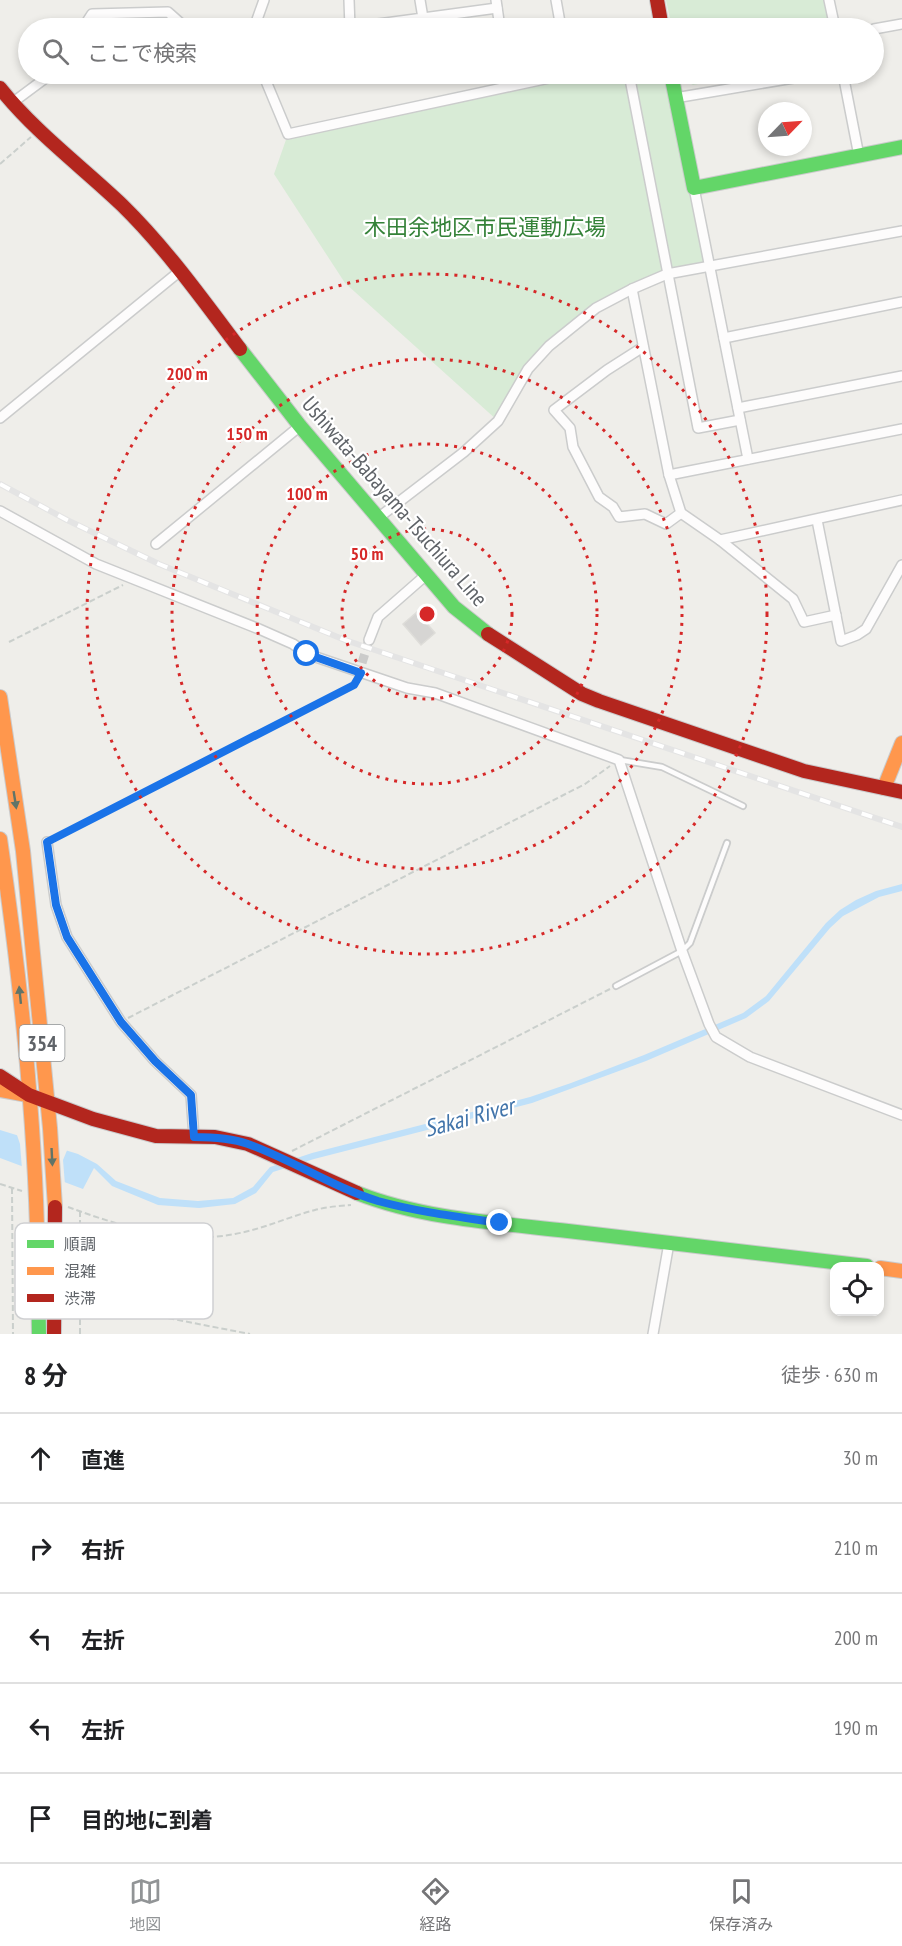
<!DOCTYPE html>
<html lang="ja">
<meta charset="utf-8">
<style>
:root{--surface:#fff;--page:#f6f6f6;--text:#202124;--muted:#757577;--line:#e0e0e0;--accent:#919496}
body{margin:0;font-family:"PT Sans Narrow","Noto Sans JP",sans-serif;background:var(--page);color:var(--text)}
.controls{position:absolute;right:18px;bottom:18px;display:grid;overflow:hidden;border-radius:12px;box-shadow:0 3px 9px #0003}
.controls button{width:54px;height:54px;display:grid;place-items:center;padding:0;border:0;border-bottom:2px solid var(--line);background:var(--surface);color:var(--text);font:30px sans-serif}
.compass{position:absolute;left:758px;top:102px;width:54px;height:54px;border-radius:50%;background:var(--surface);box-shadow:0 3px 9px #0003;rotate:65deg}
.stop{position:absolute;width:18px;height:18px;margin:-14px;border:4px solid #1a73e8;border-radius:50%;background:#fff}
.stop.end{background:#1a73e8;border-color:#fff;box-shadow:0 2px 6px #0008}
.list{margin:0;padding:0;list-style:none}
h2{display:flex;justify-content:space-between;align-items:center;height:78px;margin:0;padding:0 24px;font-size:26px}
h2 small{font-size:20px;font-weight:400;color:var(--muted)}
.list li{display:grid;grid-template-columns:39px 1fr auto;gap:18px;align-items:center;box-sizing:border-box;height:90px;padding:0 24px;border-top:2px solid var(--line)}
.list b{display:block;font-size:22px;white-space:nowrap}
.list em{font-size:20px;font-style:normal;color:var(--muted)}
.icon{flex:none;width:33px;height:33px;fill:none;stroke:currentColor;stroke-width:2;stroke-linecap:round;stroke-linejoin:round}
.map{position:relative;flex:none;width:902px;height:1334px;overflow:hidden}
.search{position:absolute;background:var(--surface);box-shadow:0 3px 9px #0003;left:18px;right:18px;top:18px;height:66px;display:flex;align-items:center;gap:15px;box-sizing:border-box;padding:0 21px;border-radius:33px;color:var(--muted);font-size:22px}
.sheet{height:528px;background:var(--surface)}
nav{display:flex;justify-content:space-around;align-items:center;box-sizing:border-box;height:84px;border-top:2px solid var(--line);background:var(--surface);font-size:16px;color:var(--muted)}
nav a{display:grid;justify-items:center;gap:3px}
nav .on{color:var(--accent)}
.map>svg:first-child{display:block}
.green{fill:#d8ebd6}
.water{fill:#bfe0f9}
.pier{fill:#efeeea}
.building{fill:#d6d5d3;stroke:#deddd9;stroke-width:1.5}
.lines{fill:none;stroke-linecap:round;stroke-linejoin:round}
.street-tunnel{stroke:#cbcbca;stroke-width:9;stroke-dasharray:9 4.5;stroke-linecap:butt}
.lane-casing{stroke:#cbcccc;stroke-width:8}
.street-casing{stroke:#cbcccc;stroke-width:12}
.fast-casing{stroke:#cacacb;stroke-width:16}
.slow-casing{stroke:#cacacb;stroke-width:16}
.jam-casing{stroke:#cacacb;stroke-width:16}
.path{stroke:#cacfcc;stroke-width:2;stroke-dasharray:6 3;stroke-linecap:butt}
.lane{stroke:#fdfcfc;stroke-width:4.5}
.street{stroke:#fdfcfc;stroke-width:9}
.fast{stroke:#63d668;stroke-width:14}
.slow{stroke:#ff974d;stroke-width:14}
.jam{stroke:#b3261e;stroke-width:14}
.rail-casing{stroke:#e4e4e4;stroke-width:6}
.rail{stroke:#fff;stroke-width:4;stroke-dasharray:11;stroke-linecap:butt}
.oneway{fill:#607468}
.route{stroke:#1a73e8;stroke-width:8}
.ring{fill:none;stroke:#d62828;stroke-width:3;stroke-dasharray:3 6}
.labels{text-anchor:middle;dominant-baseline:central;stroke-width:4.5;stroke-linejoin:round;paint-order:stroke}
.shield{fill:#fff;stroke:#8f9295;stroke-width:1.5}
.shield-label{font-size:21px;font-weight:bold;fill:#5f6368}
.park-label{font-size:22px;fill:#348238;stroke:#fff}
.street-label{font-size:22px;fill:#5f6368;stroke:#fff}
.water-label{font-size:24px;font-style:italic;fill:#4174aa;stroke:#fff}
.key{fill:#fff;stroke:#cfd0d2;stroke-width:1.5}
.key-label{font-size:16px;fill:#5f6368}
.centre{fill:#d62828;stroke:#fff;stroke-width:3}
.ring-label{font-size:18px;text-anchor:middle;font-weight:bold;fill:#d62828;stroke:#fff;stroke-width:4.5;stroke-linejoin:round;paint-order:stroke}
</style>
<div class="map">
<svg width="902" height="1334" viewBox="0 0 902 1334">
<rect width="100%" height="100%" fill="#efeeea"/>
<g class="green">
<polygon points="666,0 824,0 829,28 672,28"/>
<polygon points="568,74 671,74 710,267 667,274 596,308 549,346 498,421 345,283 274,174 288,134"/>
<polygon points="681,74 750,74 693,85 682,78"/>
</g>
<polygon class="water" points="902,884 902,891 879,897 843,916 830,928 769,1001 746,1018 646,1061 532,1103 314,1159 273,1172 256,1193 235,1204 199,1208 158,1205 112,1186 94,1168 83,1189 0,1158 0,1130 78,1154 97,1164 116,1181 160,1198 198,1201 233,1198 253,1187 270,1167 312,1153 530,1097 571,1083 644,1055 743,1013 766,996 826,923 840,910 856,900 876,891"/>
<polygon class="pier" points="16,1132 68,1148 63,1160 65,1185 22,1169 20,1144"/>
<polygon class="building" points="417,612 435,633 421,645 403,624"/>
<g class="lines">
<polyline class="street-tunnel" points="362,663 369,640"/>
<g class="lane-casing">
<g id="lane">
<polyline points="620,760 662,767 743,806"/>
<polyline points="616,986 682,951 690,943 727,843"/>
</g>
</g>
<g class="street-casing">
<g id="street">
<polyline points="349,0 350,28"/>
<polyline points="496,0 500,28"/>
<polyline points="556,0 561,28"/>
<polyline points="829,0 835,28"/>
<polyline points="423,18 497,8"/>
<polyline points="83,28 92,14 168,12 186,28"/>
<polyline points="254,28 264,0"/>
<polyline points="348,28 423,18 420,0"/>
<polyline points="874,29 902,24"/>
<polyline points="263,74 288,134 568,74"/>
<polyline points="508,74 510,86"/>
<polyline points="629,74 698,428 740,420"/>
<polyline points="843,74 859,156"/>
<polyline points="675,98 817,74"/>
<polyline points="12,103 51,74"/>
<polyline points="694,188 748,459"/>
<polyline points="632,289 669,475 681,513 720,540 902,500"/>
<polyline points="724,338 902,302"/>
<polyline points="643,347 607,370 554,410 570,428 573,447 599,497 613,507 619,517 645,514 666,524 681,513"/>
<polyline points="738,408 902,376"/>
<polyline points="0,418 180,271"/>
<polyline points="669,475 902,429"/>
<polyline points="0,511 96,564 259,629 293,644 307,654 407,688 435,693 619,760 682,951 709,1024 716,1037 750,1057 902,1115"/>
<polyline points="378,518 464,452 498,421 528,369 549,346 596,308 632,289 667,274 902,231"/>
<polyline points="817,520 841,641 857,635 866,629 902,565"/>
<polyline points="720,540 793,599 804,622 836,615"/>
<polyline points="156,544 300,426"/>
<polyline points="369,640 378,617 426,575"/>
<polyline points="47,842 56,905 67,937 121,1022 155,1061 191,1095 194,1137"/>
<polyline points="653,1334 669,1243"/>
</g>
</g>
<g class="fast-casing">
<g id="fast">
<polyline points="671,74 694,188 902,147"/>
<polyline points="240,349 300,426 454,607 488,634"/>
<path d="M357 1193C423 1219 498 1223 568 1231 667 1243 767 1254 867 1266"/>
<polyline points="37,1227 39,1334"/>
</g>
</g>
<g class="slow-casing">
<g id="slow">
<polyline points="0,697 23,851 50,1128 55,1207"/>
<polyline points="884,788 902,743"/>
<path d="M0 839C19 968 33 1097 37 1227"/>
<polyline points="0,1090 27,1095"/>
<polyline points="880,1268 902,1271"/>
</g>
</g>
<g class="jam-casing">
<g id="jam">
<polyline points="657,0 662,28"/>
<path d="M0 88C35 132 81 166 122 205 166 248 203 300 240 349"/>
<polyline points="488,634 582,694 599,701 804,771 902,792"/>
<polyline points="0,1076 29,1095 93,1119 156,1136 215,1137 248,1144 357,1193"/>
<polyline points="54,1334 55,1207"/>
</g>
</g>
<g class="path">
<polyline points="0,164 31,137"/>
<polyline points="9,642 123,585"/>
<polyline points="56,838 354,685 356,681"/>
<polyline points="128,1018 585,784 610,766"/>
<polyline points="292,1151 610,989"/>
<polyline points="0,1184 22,1191"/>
<polyline points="12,1188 13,1334"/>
<path d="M68 1207C120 1226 179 1245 235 1234 263 1229 288 1217 315 1210 326 1207 339 1206 351 1205"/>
<polyline points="80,1301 250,1334"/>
<polyline points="80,1334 80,1211"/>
</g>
<use href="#lane" class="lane"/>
<use href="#street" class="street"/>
<use href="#fast" class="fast"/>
<use href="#slow" class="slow"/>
<use href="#jam" class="jam"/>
<g class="rail-casing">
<polyline id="rail" points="0,484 67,520 159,564 345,640 902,827"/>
</g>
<use href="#rail" class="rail"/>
</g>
<defs><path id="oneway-solid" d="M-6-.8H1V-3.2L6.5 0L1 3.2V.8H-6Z" transform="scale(1.5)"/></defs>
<g class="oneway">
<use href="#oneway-solid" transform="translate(15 800) rotate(81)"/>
<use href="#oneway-solid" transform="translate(20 995) rotate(-96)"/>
<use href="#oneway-solid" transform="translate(52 1157) rotate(87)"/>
</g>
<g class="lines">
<path class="route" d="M307 654 361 673 354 685 47 842 56 905 67 937 121 1022 155 1061 191 1095 194 1137C212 1137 231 1138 248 1144 293 1160 332 1187 378 1201 418 1212 459 1217 500 1223"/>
</g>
<g class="ring">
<circle cx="427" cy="614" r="85"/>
<circle cx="427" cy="614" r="170"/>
<circle cx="427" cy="614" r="255"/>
<circle cx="427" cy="614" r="340"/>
</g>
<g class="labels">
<rect class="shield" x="19.5" y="1025" width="45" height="36" rx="4.5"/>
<g class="shield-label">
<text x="42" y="1043">354</text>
</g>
<g class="park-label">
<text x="485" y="227">木田余地区市民運動広場</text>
</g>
<g class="street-label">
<text transform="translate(395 501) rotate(49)">Ushiwata-Babayama-Tsuchiura Line</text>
</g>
<g class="water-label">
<text transform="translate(469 1117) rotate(-15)">Sakai River</text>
</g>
</g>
<rect x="15" y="1223" width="198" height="96" rx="9" class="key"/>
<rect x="27" y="1240" width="27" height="8" fill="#63d668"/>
<rect x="27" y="1267" width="27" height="8" fill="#ff974d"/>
<rect x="27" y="1294" width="27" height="8" fill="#b3261e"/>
<g class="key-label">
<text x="64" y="1250">順調</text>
<text x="64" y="1277">混雑</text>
<text x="64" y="1304">渋滞</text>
</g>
<circle cx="427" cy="614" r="9" class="centre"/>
<g class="ring-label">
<text x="187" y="380">200 m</text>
<text x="247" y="440">150 m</text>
<text x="307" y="500">100 m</text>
<text x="367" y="560">50 m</text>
</g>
</svg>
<div class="controls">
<button><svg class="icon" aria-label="locate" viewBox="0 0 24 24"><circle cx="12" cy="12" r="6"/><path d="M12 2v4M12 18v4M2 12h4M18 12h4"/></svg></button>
</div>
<svg class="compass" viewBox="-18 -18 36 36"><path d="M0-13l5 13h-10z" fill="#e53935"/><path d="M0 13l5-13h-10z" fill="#757577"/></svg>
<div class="stop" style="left:307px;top:654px"></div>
<div class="stop end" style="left:500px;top:1223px"></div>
<div class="search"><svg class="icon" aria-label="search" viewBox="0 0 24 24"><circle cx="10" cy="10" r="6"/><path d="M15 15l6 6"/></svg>ここで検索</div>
</div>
<section class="sheet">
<h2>8 分<small>徒歩 · 630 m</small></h2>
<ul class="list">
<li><svg class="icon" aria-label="ahead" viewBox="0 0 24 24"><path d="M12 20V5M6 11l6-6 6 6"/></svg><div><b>直進</b></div><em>30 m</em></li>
<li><svg class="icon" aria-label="right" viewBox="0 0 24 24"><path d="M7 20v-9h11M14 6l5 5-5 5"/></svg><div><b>右折</b></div><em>210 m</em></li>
<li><svg class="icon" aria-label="left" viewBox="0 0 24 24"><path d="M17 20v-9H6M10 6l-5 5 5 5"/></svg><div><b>左折</b></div><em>200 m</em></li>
<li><svg class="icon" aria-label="left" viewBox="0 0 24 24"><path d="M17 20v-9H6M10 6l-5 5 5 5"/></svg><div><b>左折</b></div><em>190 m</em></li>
<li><svg class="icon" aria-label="arrive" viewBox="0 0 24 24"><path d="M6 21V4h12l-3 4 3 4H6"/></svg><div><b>目的地に到着</b></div></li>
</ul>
</section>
<nav>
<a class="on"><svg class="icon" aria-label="map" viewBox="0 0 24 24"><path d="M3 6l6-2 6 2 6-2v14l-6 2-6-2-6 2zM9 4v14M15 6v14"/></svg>地図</a>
<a><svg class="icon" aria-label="directions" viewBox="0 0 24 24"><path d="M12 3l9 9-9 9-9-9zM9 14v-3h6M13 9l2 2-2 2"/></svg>経路</a>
<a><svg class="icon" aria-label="saved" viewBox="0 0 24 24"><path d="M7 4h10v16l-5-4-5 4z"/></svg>保存済み</a>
</nav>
